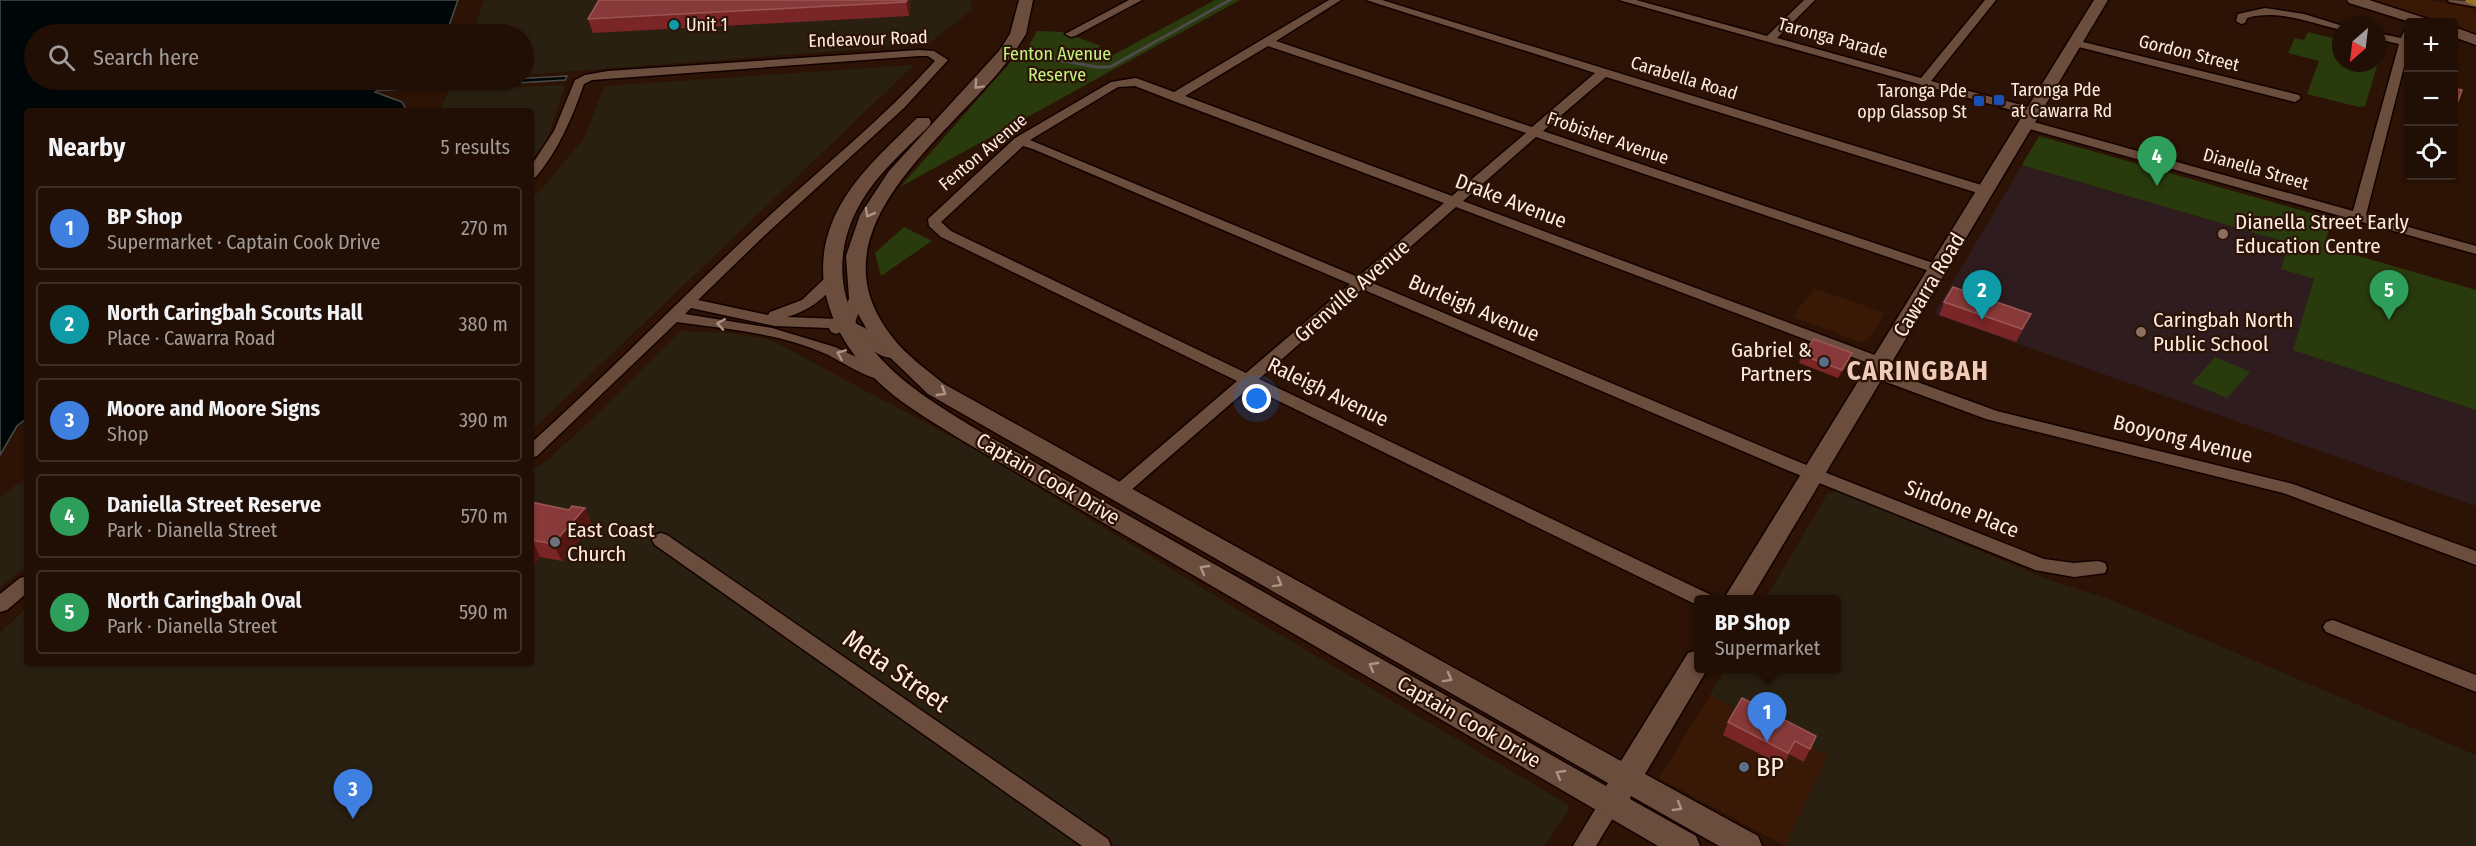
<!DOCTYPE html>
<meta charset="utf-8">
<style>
:root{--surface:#210e04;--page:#2d1c13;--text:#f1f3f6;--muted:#a29c9a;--line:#3e2e26;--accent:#aac718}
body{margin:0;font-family:"Fira Sans Condensed",sans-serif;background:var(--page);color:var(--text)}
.controls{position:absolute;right:18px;top:18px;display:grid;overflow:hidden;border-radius:6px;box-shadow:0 2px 4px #0004}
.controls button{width:54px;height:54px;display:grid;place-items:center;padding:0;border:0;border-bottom:2px solid var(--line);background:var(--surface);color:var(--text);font:30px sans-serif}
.compass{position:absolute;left:2332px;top:18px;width:54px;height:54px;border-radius:50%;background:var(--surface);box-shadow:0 2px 4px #0004;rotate:208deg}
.you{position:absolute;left:1257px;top:399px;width:21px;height:21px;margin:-15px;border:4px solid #fff;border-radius:50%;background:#1a73e8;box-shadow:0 0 0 9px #1a73e833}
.badge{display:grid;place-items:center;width:39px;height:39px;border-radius:50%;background:var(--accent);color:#fff;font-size:20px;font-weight:700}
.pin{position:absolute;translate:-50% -50px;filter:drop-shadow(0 2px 3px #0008)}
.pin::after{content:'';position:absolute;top:32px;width:21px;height:18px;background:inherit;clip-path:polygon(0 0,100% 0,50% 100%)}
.popup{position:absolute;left:1694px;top:595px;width:147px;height:78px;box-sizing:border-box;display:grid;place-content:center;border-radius:6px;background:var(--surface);filter:drop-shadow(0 2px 4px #0005);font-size:20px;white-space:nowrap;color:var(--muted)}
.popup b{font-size:22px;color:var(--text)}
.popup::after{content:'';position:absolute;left:50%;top:100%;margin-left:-12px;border:12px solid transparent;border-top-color:var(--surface)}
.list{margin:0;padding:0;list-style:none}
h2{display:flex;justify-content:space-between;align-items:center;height:78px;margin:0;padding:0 24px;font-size:26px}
h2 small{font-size:20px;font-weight:400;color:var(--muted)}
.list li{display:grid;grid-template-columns:39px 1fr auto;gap:18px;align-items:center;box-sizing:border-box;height:84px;margin:0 12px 12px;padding:0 12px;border:2px solid var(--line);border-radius:6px}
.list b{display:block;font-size:22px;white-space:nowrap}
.list p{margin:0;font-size:20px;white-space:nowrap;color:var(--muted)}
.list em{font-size:20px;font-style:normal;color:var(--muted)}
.icon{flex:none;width:33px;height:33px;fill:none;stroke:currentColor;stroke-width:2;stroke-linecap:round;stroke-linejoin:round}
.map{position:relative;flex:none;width:2476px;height:846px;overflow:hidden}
.search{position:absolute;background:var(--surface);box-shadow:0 2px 4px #0004;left:24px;top:24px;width:510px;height:66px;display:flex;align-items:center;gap:15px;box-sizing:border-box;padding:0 21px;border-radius:33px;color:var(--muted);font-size:22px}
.panel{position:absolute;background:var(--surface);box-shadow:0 2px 4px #0004;left:24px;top:108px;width:510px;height:558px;border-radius:6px}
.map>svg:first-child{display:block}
.built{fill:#391906}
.industrial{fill:#2a2011}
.education{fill:#2f1c1e}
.green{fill:#293b0d}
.water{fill:#000708;stroke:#4c4b49;stroke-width:1.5}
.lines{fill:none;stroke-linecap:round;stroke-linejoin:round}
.stream{stroke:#4c4b49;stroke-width:3}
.street-casing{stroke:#130100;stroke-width:3}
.secondary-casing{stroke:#130100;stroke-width:3}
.primary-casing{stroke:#130100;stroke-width:2}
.street{fill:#6b4d3d;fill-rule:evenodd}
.secondary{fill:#6b4d3d;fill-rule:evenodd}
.primary{fill:#977328;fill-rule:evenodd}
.wall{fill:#7a2526}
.shaded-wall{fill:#551510}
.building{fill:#883a3a;stroke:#9a5654;stroke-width:1.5}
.oneway{stroke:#ad9487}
.culture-dot{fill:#0f9aa8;stroke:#2c1305;stroke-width:2}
.transit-dot{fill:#1a4fb4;stroke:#2c1305;stroke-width:2}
.education-dot{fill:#8d6e63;stroke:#2c1305;stroke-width:2}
.service-dot{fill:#5c6f8a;stroke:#2c1305;stroke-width:2}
.worship-dot{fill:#6b7280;stroke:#2c1305;stroke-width:2}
.labels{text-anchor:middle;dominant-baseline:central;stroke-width:4.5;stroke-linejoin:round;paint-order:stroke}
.far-poi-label{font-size:18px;fill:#fdebe1;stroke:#2c1305;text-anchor:start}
.far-street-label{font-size:18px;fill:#fdebe1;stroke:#2c1305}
.far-park-label{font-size:18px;fill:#c1f381;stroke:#2c1305}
.street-label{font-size:21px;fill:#fdebe1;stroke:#2c1305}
.poi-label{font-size:21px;fill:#fdebe1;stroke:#2c1305;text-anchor:start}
.near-street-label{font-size:26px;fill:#fdebe1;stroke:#2c1305}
.near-poi-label{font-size:26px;fill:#fdebe1;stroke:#2c1305;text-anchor:start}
.district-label{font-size:27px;font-weight:bold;letter-spacing:1.5px;fill:#efcbb8;stroke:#2c1305}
</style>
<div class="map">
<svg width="2476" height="846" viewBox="0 0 2476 846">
<rect width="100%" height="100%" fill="#2c1305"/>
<g class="built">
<polygon points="2372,0 2431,0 2476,9 2476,33 2454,26 2454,22 2443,22"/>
<polygon points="1814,288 1885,313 1867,341 1860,342 1793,317"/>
<polygon points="1710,695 1828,756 1785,846 1659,778"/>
</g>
<g class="industrial">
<polygon points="484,0 970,0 972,10 928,44 524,75 524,34 472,34"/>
<polygon points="914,65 531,431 531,198 541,190 585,137 604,86"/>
<polygon points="565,85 547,140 531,161 531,111 440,111 449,90"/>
<polygon points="681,331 728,333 771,340 980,452 1235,608 1567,804 1569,810 1544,846 0,846 0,633 27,607 27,663 531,663 531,471 549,459 605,407"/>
<polygon points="27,477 27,566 0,587 0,497"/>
<polygon points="1838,491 2044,578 2114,601 2476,755 2476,846 1785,846 1828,756 1710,695 1725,669 1836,668 1836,600 1765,599 1828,493"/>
</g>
<polygon class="education" points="2022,165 2289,243 2282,269 2314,279 2294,350 2476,410 2476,506 1934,314"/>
<g class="green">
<polygon points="1215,0 1240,0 900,187 1023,48 1027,49 1037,31 1063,32 1101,46 1088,54 1104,60"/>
<polygon points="2308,32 2341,40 2341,63 2377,63 2377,48 2382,50 2365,106 2359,107 2307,94 2319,61 2288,53 2295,38 2304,40"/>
<polygon points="2039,136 2332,219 2324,246 2476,290 2476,410 2293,350 2314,279 2281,269 2289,243 2022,165"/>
<polygon points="904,227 932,241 881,276 875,253"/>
<polygon points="2215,357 2250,372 2227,398 2192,383"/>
</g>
<g class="water">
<polygon points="0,0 458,0 446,34 34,34 34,80 409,80 383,87 375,92 402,102 407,111 27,111 27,418 17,426 0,455"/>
<polygon points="567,76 565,80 436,88 439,83"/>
</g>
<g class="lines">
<g class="stream">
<polyline points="1030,55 1097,67 1110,67 1230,0"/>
<polyline points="378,90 440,86"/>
</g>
<g class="street-casing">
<g id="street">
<polygon points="1129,0 1142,0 1075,36 1071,37 1065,34"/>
<path d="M1329 0H1341L1276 41 1532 127 1595 73 1366 0H1382L1991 188 1993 191 1991 194H1981L1606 77 1543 131 1942 266 1944 269 1937 273 1932 272 1536 137 1463 201 1888 360 1890 363 1888 366H1876L1456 207 1370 282 1799 462 2044 559 2074 563 2098 561 2105 563 2107 568 2105 573 2074 577 2035 570 1787 470 1362 289 1259 379 1711 595 1713 600H1698L1697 605 1250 387 1123 497H1111L1108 493 1111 489 1237 381 941 237 929 226 928 219 1015 138 1111 82 1136 78 1174 92ZM1268 46 1526 133 1452 196 1185 96ZM1135 86 1171 100 1444 203 1358 277 1030 140 1118 87ZM1023 146 1033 149 1350 284 1246 373 951 231 941 222Z"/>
<polygon points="1619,0 1636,0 1767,36 1804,0 1815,0 1777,38 1921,78 1985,0 1996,0 1931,81 2037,109 2039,112 2033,116 2029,115"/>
<polygon points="2448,0 2476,1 2476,7 2449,2"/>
<path d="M2265 8 2304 14 2346 27H2341V30C2311 23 2278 9 2247 18L2245 23 2241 24 2236 21 2238 14Z"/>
<polygon points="2408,30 2408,51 2366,215 2476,246 2476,254 2022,127 2020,124 2022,121 2030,121 2353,211 2399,44 2377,39 2377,33 2401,38 2404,31"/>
<polygon points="2075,40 2299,95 2301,98 2295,102 2071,45 2071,41"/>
<path d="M919 50 934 51 948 60 904 108 765 235 698 300 768 315 770 312 802 300 826 277H836L838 280 836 283C823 300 808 311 787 317L840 319 853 290H863L865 293 855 323 865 328 895 351 898 354 895 357C879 362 860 337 845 330L836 334 831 332 829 328 775 326 691 308 685 314 772 328 835 347 886 371 888 375 886 379C871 382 841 361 826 354 780 333 727 329 677 322L537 456 531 458V443C608 374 680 299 755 229 815 173 880 122 935 61L928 56H919L592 80 584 84C572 118 559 149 536 177L531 178V166L554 131 575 80 585 75 608 71Z"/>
<polygon points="1876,367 1997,411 2293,484 2476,551 2476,565 2283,493 1986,419 1870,376 1868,372"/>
<polygon points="661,533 667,535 1108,839 1111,846 1082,846 655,545 652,540 655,535"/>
<polygon points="27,576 27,593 7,610 0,612 0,594 20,578"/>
<polygon points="2333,620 2476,675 2476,692 2326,632 2323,627 2326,622"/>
<polygon points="1611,794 1619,796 1622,803 1596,846 1573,846 1603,796"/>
</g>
</g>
<g class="secondary-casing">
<g id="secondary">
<path d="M1019 0H1033L1026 34 1013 54C956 133 804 228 893 338 906 355 927 370 944 384L1621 761 1688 653 1698 650V668H1708L1645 774 1758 836 1762 846H1719L1631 796 1630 799 1696 836 1700 846H1658L965 442C938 425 909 409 885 388 831 340 802 272 841 204 860 171 890 145 917 118H929L931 122 929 126C905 150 877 174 860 204 845 230 839 259 844 288 858 360 923 396 981 432L1606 786 1608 783 928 394 874 342 849 298 846 256 860 215 889 171 999 51 1010 34Z"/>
<polygon points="2094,0 2108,0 1750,600 1723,600"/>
<polygon points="2347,0 2369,0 2428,19 2430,22 2410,22 2349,3"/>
<polygon points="2454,27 2476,35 2476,45 2454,37"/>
</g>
</g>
<g class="primary-casing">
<polygon id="primary" points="2465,0 2476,0 2476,6 2467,3"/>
</g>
<use href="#street" class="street"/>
<use href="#secondary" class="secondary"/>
<use href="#primary" class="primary"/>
</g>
<g class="wall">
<polygon points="910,0 909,16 593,33 588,19"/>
<polygon points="1944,302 2025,326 2016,342 1939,315"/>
<polygon points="1802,355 1849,362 1838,378 1799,363"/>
<polygon points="531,502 569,510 585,508 592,525 562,561 540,557 531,567"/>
<polygon points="1728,722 1816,736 1804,762 1789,754 1783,766 1723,735"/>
</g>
<g class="shaded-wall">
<polygon points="907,0 910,0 909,16 906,2"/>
<polygon points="1852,353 1849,362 1838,378 1842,370"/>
<polygon points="585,508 592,525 562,561 553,544"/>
<polygon points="531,540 532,540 540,557 531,567"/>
</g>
<g class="building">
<polygon points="599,0 907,0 906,2 588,19"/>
<polygon points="2454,88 2462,90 2457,104 2454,103"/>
<polygon points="1953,287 2031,314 2022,329 1944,302"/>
<polygon points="1814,339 1852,353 1842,370 1802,355"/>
<polygon points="531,502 569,510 572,506 585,508 553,544 532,540 531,540"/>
<polygon points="1742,698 1816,736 1810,749 1795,741 1788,753 1728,722"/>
</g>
<defs><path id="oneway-chevron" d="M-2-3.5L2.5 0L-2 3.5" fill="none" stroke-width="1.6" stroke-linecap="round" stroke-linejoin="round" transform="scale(1.5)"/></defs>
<g class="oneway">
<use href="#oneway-chevron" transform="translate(978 85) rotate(133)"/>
<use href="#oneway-chevron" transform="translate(869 213) rotate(119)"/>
<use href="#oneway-chevron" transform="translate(721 324) rotate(-171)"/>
<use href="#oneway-chevron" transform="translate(841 354) rotate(-157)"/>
<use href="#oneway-chevron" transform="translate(942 392) rotate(31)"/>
<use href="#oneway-chevron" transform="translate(1204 569) rotate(-150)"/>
<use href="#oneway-chevron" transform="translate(1278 583) rotate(29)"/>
<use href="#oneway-chevron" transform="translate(1373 666) rotate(-150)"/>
<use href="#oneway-chevron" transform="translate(1448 678) rotate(29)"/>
<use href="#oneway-chevron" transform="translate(1560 774) rotate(-150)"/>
<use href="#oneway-chevron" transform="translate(1678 807) rotate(30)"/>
</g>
<circle class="culture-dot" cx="674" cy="25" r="6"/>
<g class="transit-dot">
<rect x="1993" y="94" width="12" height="12" rx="3"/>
<rect x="1973" y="95" width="12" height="12" rx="3"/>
</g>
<g class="education-dot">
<circle cx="2223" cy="234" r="6"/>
<circle cx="2141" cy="332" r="6"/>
</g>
<g class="service-dot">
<circle cx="1824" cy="362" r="6"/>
<circle cx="1744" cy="767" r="6"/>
</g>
<circle class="worship-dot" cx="555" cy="542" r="6"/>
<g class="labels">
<g class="far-poi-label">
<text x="686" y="25">Unit 1</text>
<text x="2011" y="90">Taronga Pde<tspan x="2011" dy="21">at Cawarra Rd</tspan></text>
<text x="1967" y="91" text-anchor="end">Taronga Pde<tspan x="1967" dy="21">opp Glassop St</tspan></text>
</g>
<g class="far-street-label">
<text transform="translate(1833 38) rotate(15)">Taronga Parade</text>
<text transform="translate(868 39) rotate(-2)">Endeavour Road</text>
<text transform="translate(2189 53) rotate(14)">Gordon Street</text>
<text transform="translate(1684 78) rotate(17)">Carabella Road</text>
<text transform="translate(1608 138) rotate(19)">Frobisher Avenue</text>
<text transform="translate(983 152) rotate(-40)">Fenton Avenue</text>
<text transform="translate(2256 169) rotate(16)">Dianella Street</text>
</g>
<g class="far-park-label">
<text x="1057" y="54">Fenton Avenue<tspan x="1057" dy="21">Reserve</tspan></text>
</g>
<g class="street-label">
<text transform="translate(1511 201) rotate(21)">Drake Avenue</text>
<text transform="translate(1929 285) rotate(-59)">Cawarra Road</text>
<text transform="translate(1352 291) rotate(-41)">Grenville Avenue</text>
<text transform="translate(1474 308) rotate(23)">Burleigh Avenue</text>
<text transform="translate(1328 392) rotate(26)">Raleigh Avenue</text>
<text transform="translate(2183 439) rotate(14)">Booyong Avenue</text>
<text transform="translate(1048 479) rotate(30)">Captain Cook Drive</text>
<text transform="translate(1962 509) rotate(22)">Sindone Place</text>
<text transform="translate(1469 722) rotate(30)">Captain Cook Drive</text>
</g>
<g class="poi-label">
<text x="2235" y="222">Dianella Street Early<tspan x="2235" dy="24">Education Centre</tspan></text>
<text x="2153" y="320">Caringbah North<tspan x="2153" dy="24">Public School</tspan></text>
<text x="1812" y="350" text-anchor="end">Gabriel &amp;<tspan x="1812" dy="24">Partners</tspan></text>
<text x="567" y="530">East Coast<tspan x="567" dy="24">Church</tspan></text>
</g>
<g class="near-street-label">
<text transform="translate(896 671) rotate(35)">Meta Street</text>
</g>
<g class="near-poi-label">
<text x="1756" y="767">BP</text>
</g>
<g class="district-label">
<text x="1918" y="371">CARINGBAH</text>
</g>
</g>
</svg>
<div class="controls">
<button>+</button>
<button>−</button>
<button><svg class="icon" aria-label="locate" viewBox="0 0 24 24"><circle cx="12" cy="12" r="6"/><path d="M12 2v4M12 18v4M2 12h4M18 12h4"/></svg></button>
</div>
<svg class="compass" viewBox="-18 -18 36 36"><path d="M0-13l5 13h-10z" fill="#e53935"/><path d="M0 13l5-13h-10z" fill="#a29c9a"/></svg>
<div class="you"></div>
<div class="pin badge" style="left:1767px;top:742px;background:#3f7fe0">1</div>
<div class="popup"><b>BP Shop</b>Supermarket</div>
<div class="pin badge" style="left:1982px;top:320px;background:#0f9aa8">2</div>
<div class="pin badge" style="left:353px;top:819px;background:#3f7fe0">3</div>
<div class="pin badge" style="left:2157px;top:186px;background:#2e9e5b">4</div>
<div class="pin badge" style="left:2389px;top:320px;background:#2e9e5b">5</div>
<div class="search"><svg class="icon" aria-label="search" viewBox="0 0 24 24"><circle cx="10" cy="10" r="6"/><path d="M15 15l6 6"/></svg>Search here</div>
<section class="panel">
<h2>Nearby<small>5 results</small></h2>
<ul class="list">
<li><span class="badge" style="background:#3f7fe0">1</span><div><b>BP Shop</b><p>Supermarket · Captain Cook Drive</p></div><em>270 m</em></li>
<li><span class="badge" style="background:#0f9aa8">2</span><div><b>North Caringbah Scouts Hall</b><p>Place · Cawarra Road</p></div><em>380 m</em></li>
<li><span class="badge" style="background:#3f7fe0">3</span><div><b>Moore and Moore Signs</b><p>Shop</p></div><em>390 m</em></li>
<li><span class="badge" style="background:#2e9e5b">4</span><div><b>Daniella Street Reserve</b><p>Park · Dianella Street</p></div><em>570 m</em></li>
<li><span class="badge" style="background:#2e9e5b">5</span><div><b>North Caringbah Oval</b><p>Park · Dianella Street</p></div><em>590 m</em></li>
</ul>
</section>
</div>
